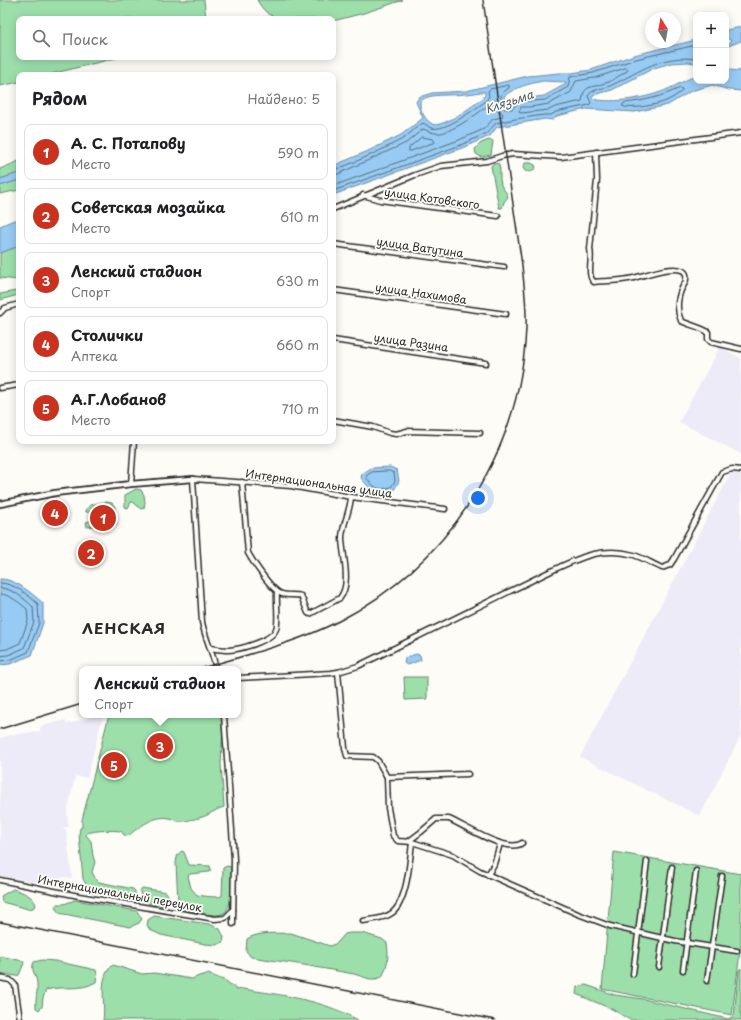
<!DOCTYPE html>
<html lang="ru">
<meta charset="utf-8">
<style>
:root{--surface:#fff;--page:#f2f2f2;--text:#202124;--muted:#757577;--line:#e0e0e0;--accent:#c8321e}
body{margin:0;font-family:"Playpen Sans",sans-serif;background:var(--page);color:var(--text)}
.controls{position:absolute;right:12px;top:12px;display:grid;overflow:hidden;border-radius:8px;box-shadow:0 2px 10px #0003}
.controls button{width:36px;height:36px;display:grid;place-items:center;padding:0;border:0;border-bottom:1px solid var(--line);background:var(--surface);color:var(--text);font:20px sans-serif}
.compass{position:absolute;left:645px;top:12px;width:36px;height:36px;border-radius:50%;background:var(--surface);box-shadow:0 2px 10px #0003;rotate:349deg}
.you{position:absolute;left:478px;top:498px;width:14px;height:14px;margin:-10px;border:3px solid #fff;border-radius:50%;background:#1a73e8;box-shadow:0 0 0 6px #1a73e833}
.badge{display:grid;place-items:center;width:26px;height:26px;border-radius:50%;background:var(--accent);color:#fff;font-size:13px;font-weight:700}
.pin{position:absolute;translate:-50% -50%;border:2px solid #fff;box-shadow:0 1px 4px #0006}
.popup{position:absolute;left:79px;top:666px;width:162px;height:52px;box-sizing:border-box;display:grid;place-content:center;border-radius:8px;background:var(--surface);filter:drop-shadow(0 1px 3px #0005);font-size:13px;white-space:nowrap;color:var(--muted)}
.popup b{font-size:15px;color:var(--text)}
.popup::after{content:'';position:absolute;left:50%;top:100%;margin-left:-8px;border:8px solid transparent;border-top-color:var(--surface)}
.list{margin:0;padding:0;list-style:none}
h2{display:flex;justify-content:space-between;align-items:center;height:52px;margin:0;padding:0 16px;font-size:17px}
h2 small{font-size:13px;font-weight:400;color:var(--muted)}
.list li{display:grid;grid-template-columns:26px 1fr auto;gap:12px;align-items:center;box-sizing:border-box;height:56px;margin:0 8px 8px;padding:0 8px;border:1px solid var(--line);border-radius:8px}
.list b{display:block;font-size:15px;white-space:nowrap}
.list p{margin:0;font-size:13px;white-space:nowrap;color:var(--muted)}
.list em{font-size:13px;font-style:normal;color:var(--muted)}
.icon{flex:none;width:22px;height:22px;fill:none;stroke:currentColor;stroke-width:2;stroke-linecap:round;stroke-linejoin:round}
.map{position:relative;flex:none;width:741px;height:1020px;overflow:hidden}
.search{position:absolute;background:var(--surface);box-shadow:0 2px 10px #0003;left:16px;top:16px;width:320px;height:44px;display:flex;align-items:center;gap:10px;box-sizing:border-box;padding:0 14px;border-radius:8px;color:var(--muted);font-size:15px}
.panel{position:absolute;background:var(--surface);box-shadow:0 2px 10px #0003;left:16px;top:72px;width:320px;height:372px;border-radius:8px}
.map>svg:first-child{display:block}
.built{fill:#edebf7}
.green{fill:#9cdfab;stroke:#64856b}
.water{fill:#97cbf4;stroke:#6c8ba4;fill-rule:evenodd}
.lines{fill:none;stroke-linecap:round;stroke-linejoin:round}
.shore{stroke:#566b7b;stroke-width:1}
.minor-casing{stroke:#2b2b2b;stroke-width:7}
.tertiary-casing{stroke:#2b2b2b;stroke-width:8}
.minor{stroke:#fdfcf7;stroke-width:4}
.tertiary{stroke:#fdfcf7;stroke-width:4.5}
.rail{stroke:#2b2b2b;stroke-width:1.5}
.labels{text-anchor:middle;dominant-baseline:central;stroke-width:3.5;stroke-linejoin:round;paint-order:stroke}
.street-label{font-size:11px;fill:#2b2b2b;stroke:#fdfcf7}
.water-label{font-size:12px;font-style:italic;fill:#4b5b67;stroke:#fdfcf7}
.district-label{font-size:15px;font-weight:bold;letter-spacing:1px;fill:#2b2b2b;stroke:#fdfcf7}
</style>
<div class="map">
<svg width="741" height="1020" viewBox="0 0 741 1020">
<rect width="100%" height="100%" fill="#fdfcf7"/>
<filter id="ink" filterUnits="userSpaceOnUse"><feTurbulence type="fractalNoise" baseFrequency=".025" numOctaves="2"/><feDisplacementMap in="SourceGraphic" scale="8" xChannelSelector="R" yChannelSelector="G"/><feConvolveMatrix kernelMatrix="1 2 1 2 8 2 1 2 1" color-interpolation-filters="sRGB"/></filter>
<g filter="url(#ink)">
<g class="built">
<polygon points="720,347 741,358 741,454 679,422"/>
<polygon points="736,472 741,474 741,735 700,816 580,757 731,473"/>
<polygon points="100,715 103,715 88,775 87,778 75,776 67,814 69,827 62,828 63,829 66,829 72,878 62,877 61,881 52,880 50,885 0,876 0,738 11,735 40,731 40,727 65,720 67,724"/>
</g>
<g class="green">
<polygon points="0,0 204,0 206,19 19,19 19,57 120,57 47,75 19,75 19,82 0,86"/>
<path d="M257 0H403L364 13 333 21V19H280C269 17 262 9 257 0Z"/>
<polygon points="489,140 493,141 491,155 481,157 476,154 475,149 481,143"/>
<polygon points="19,161 19,173 0,179 0,169"/>
<path d="M494 163 499 164C501 172 499 178 501 185 503 190 507 192 508 197L504 202 502 208H499L491 166Z"/>
<polygon points="525,163 531,163 535,165 536,168 530,172 525,171 523,168"/>
<polygon points="19,180 19,190 0,194 0,186"/>
<polygon points="19,246 19,280 0,278 0,253"/>
<polygon points="16,291 18,295 0,300 0,294"/>
<polygon points="136,489 141,490 144,495 145,502 144,508 141,509 133,502 131,502 128,508 125,507 125,495"/>
<path d="M107 502 112 503 115 507V509C112 511 90 513 86 512V510L90 505Z"/>
<polygon points="102,518 116,522 117,524 113,527 102,525 87,527 86,522"/>
<polygon points="404,677 427,677 427,699 405,700"/>
<path d="M109 715H216V716L217 715H221L223 727 221 764 224 807C215 809 209 816 199 818 193 819 184 822 178 821 175 821 172 818 169 818 154 815 139 827 128 836L124 835 121 831C110 830 98 830 87 833L86 835 91 841 93 856 95 862 92 872 95 878 99 882 133 889 135 891V897L133 898 89 890 83 879 79 834 80 828 82 827V820Z"/>
<path d="M182 851 184 852 189 865 210 866 211 870 209 872 190 874 188 876 191 888 197 895C204 896 216 898 222 896L223 868 227 866 231 867C231 877 234 910 222 914 213 917 192 911 182 910L178 902 176 863C177 857 177 854 182 851Z"/>
<polygon points="614,852 741,874 741,944 732,1015 602,989"/>
<path d="M142 888 166 892 168 895 167 904C161 908 149 903 141 901L140 891Z"/>
<path d="M13 889C22 892 33 895 36 905L33 908 28 909 2 902 1 896Z"/>
<polygon points="75,900 137,911 142,919 139,923 130,927 59,913 55,907 57,904 64,904"/>
<polygon points="154,916 209,924 220,929 224,937 223,942 217,945 205,944 161,935 150,930 147,925 148,920"/>
<path d="M291 933 330 946 337 943 345 934 350 933H362L382 939 387 943C389 956 388 965 382 977L376 979H370L354 974 298 964 251 957 246 951 247 939C260 931 277 934 291 933Z"/>
<polygon points="0,956 23,961 24,963 19,975 15,976 0,973"/>
<path d="M42 960 55 961 96 970 97 975 96 982C79 992 64 985 46 990L43 998 42 1007 39 1010 36 1008C35 1000 38 991 37 983 36 974 30 970 34 962Z"/>
<path d="M113 965 142 974 154 973 192 979 199 976 208 974 226 981 237 990 243 989C282 995 323 1000 358 1020H103C106 1003 97 977 113 965Z"/>
<polygon points="741,968 741,1020 630,1020 612,1009 576,994 577,987 586,985 615,995 643,999 728,1019 734,1016 739,970"/>
</g>
<g class="water">
<polygon points="741,27 741,41 726,47 731,41 729,39 726,39 726,30"/>
<path d="M696 40V63L688 62 671 63 654 68 612 90 593 95 592 97 593 99C613 104 649 98 668 89 678 85 686 79 696 76V81H726V69L729 70 741 71V91L729 90 712 85 691 91 668 105 635 112 586 109 557 116 553 120 545 119 497 127 490 136 462 148 333 195V166L368 151 401 135 423 118 416 102 419 97 432 93 466 91 528 76 559 73H571L591 70 634 55ZM543 81 566 82V84L544 96 529 98 523 97 514 100 511 105 507 106 505 103 504 96C516 87 528 84 543 81ZM480 92H485V95L483 98C474 105 442 129 432 124 427 121 424 116 422 112 421 108 418 103 422 100 429 93 454 96 465 94 470 94 475 93 480 92Z"/>
<polygon points="19,173 19,180 0,186 0,179"/>
<polygon points="14,220 19,220 19,246 0,253 0,226"/>
<path d="M390 467 397 470 399 481 394 490C374 496 373 492 361 478L362 474 371 468Z"/>
<path d="M0 579C16 579 31 593 43 603V623L32 655 10 664 0 665Z"/>
<polygon points="416,654 420,655 421,660 407,665 404,663 405,658"/>
</g>
<g class="lines">
<g class="shore">
<polygon points="626,68 628,69 627,71 609,82 588,88 584,92 582,101 555,107 549,110 521,113 519,112 521,107 530,107 549,104 571,92 576,81 594,78"/>
<path d="M680 88 682 89V91C677 95 671 99 666 101 657 105 630 110 622 106L624 103C644 101 661 97 680 88Z"/>
<polygon points="422,137 433,139 435,142 411,151 409,151 409,148"/>
<path d="M333 170C344 168 393 145 404 138 411 133 416 127 423 123 426 124 428 127 431 128 445 132 475 109 486 101L489 96 488 91 490 89 509 85V88L501 94V104L505 109H512L519 102 545 100 568 87 570 77 593 73 636 59 696 45"/>
<path d="M333 175 338 174 406 143 423 129C429 131 433 134 440 133 452 132 485 110 493 100L495 101 497 107 503 114 502 117 493 119 484 129 459 140 333 186"/>
<path d="M333 191 461 145 487 133 496 123 515 119 544 115H551L556 112 589 105 591 103 588 96C592 88 605 89 612 85 641 71 662 54 696 59"/>
<path d="M389 471 394 473 395 481 391 487C378 491 374 488 366 477L367 475 372 472Z"/>
<path d="M0 583C14 583 28 595 38 604L39 623 28 652 10 660 0 661"/>
<path d="M0 588C12 588 25 599 33 607L34 622 24 648 8 655 0 656"/>
<path d="M0 594C9 594 20 603 27 609L28 621 20 643 7 649 0 650"/>
</g>
<g class="minor-casing">
<g id="minor">
<path d="M596 152 597 180 590 249C593 260 586 275 594 282 607 281 621 281 634 278 642 276 690 258 686 279 686 282 684 285 682 288 677 299 676 309 681 321 690 325 700 327 708 332V339L711 342 741 349"/>
<polyline points="363,195 380,200 498,216"/>
<polyline points="333,209 415,175 441,166 487,161 502,156 513,154 561,157 741,133"/>
<polyline points="333,244 504,267"/>
<polyline points="333,290 506,314"/>
<polyline points="0,313 5,308 19,304"/>
<polyline points="333,340 486,363"/>
<polyline points="0,388 19,385"/>
<polyline points="333,420 373,427 390,433 396,434 407,431 480,433"/>
<path d="M242 482 248 553C253 562 273 592 282 594 288 596 295 594 301 596L308 613 310 614 340 598C352 583 342 554 342 537 343 523 350 512 351 497"/>
<polyline points="131,484 134,441"/>
<path d="M210 648C216 649 223 650 229 650 241 649 272 641 276 629 279 623 276 601 277 592"/>
<path d="M216 669C213 653 205 638 202 622L193 479 291 486 351 497 445 509"/>
<polyline points="338,672 345,748 347,756 373,757 378,761 387,777 388,808 393,836 398,841 412,842 453,855 480,871 578,914 610,926 675,941 737,951"/>
<path d="M238 678 331 673 338 672 358 666 551 571C579 558 602 546 634 555 643 558 653 564 662 568L670 565 674 559 722 472 732 469 741 470"/>
<polyline points="224,715 234,859 233,924"/>
<polyline points="387,777 468,774"/>
<path d="M409 841 421 832 436 819H449C465 826 508 854 522 843"/>
<polyline points="488,875 494,864 500,844"/>
<polyline points="0,880 79,896 215,919 225,918 233,910"/>
<path d="M363 921C373 919 384 919 392 913 407 902 410 860 412 842"/>
<polyline points="659,967 672,867"/>
<polyline points="683,970 696,871"/>
<polyline points="633,974 647,861"/>
<polyline points="0,978 10,980 15,985 20,1020"/>
<polyline points="707,981 722,876"/>
</g>
</g>
<g class="tertiary-casing">
<polyline id="tertiary" points="0,504 55,493 131,484 193,479"/>
</g>
<use href="#minor" class="minor"/>
<use href="#tertiary" class="tertiary"/>
<g class="rail">
<path d="M199 669C246 655 296 643 339 621 449 564 521 451 526 328 527 307 524 286 522 265L483 0"/>
<polyline points="0,729 82,704"/>
<polyline points="0,922 495,1020"/>
</g>
</g>
</g>
<g class="labels">
<g class="street-label">
<text transform="translate(432 198) rotate(8)">улица Котовского</text>
<text transform="translate(420 247) rotate(8)">улица Ватутина</text>
<text transform="translate(421 293) rotate(8)">улица Нахимова</text>
<text transform="translate(411 342) rotate(8)">улица Разина</text>
<text transform="translate(319 483) rotate(8)">Интернациональная улица</text>
<text transform="translate(120 893) rotate(10)">Интернациональный переулок</text>
</g>
<g class="water-label">
<text transform="translate(509 101) rotate(-18)">Клязьма</text>
</g>
<g class="district-label">
<text x="124" y="627">ЛЕНСКАЯ</text>
</g>
</g>
</svg>
<div class="controls">
<button>+</button>
<button>−</button>
</div>
<svg class="compass" viewBox="-18 -18 36 36"><path d="M0-13l5 13h-10z" fill="#e53935"/><path d="M0 13l5-13h-10z" fill="#757577"/></svg>
<div class="you"></div>
<div class="pin badge" style="left:103px;top:518px">1</div>
<div class="pin badge" style="left:91px;top:553px">2</div>
<div class="pin badge" style="left:160px;top:746px">3</div>
<div class="popup"><b>Ленский стадион</b>Спорт</div>
<div class="pin badge" style="left:55px;top:513px">4</div>
<div class="pin badge" style="left:114px;top:765px">5</div>
<div class="search"><svg class="icon" aria-label="search" viewBox="0 0 24 24"><circle cx="10" cy="10" r="6"/><path d="M15 15l6 6"/></svg>Поиск</div>
<section class="panel">
<h2>Рядом<small>Найдено: 5</small></h2>
<ul class="list">
<li><span class="badge">1</span><div><b>А. С. Потапову</b><p>Место</p></div><em>590 m</em></li>
<li><span class="badge">2</span><div><b>Советская мозайка</b><p>Место</p></div><em>610 m</em></li>
<li><span class="badge">3</span><div><b>Ленский стадион</b><p>Спорт</p></div><em>630 m</em></li>
<li><span class="badge">4</span><div><b>Столички</b><p>Аптека</p></div><em>660 m</em></li>
<li><span class="badge">5</span><div><b>А.Г.Лобанов</b><p>Место</p></div><em>710 m</em></li>
</ul>
</section>
</div>
